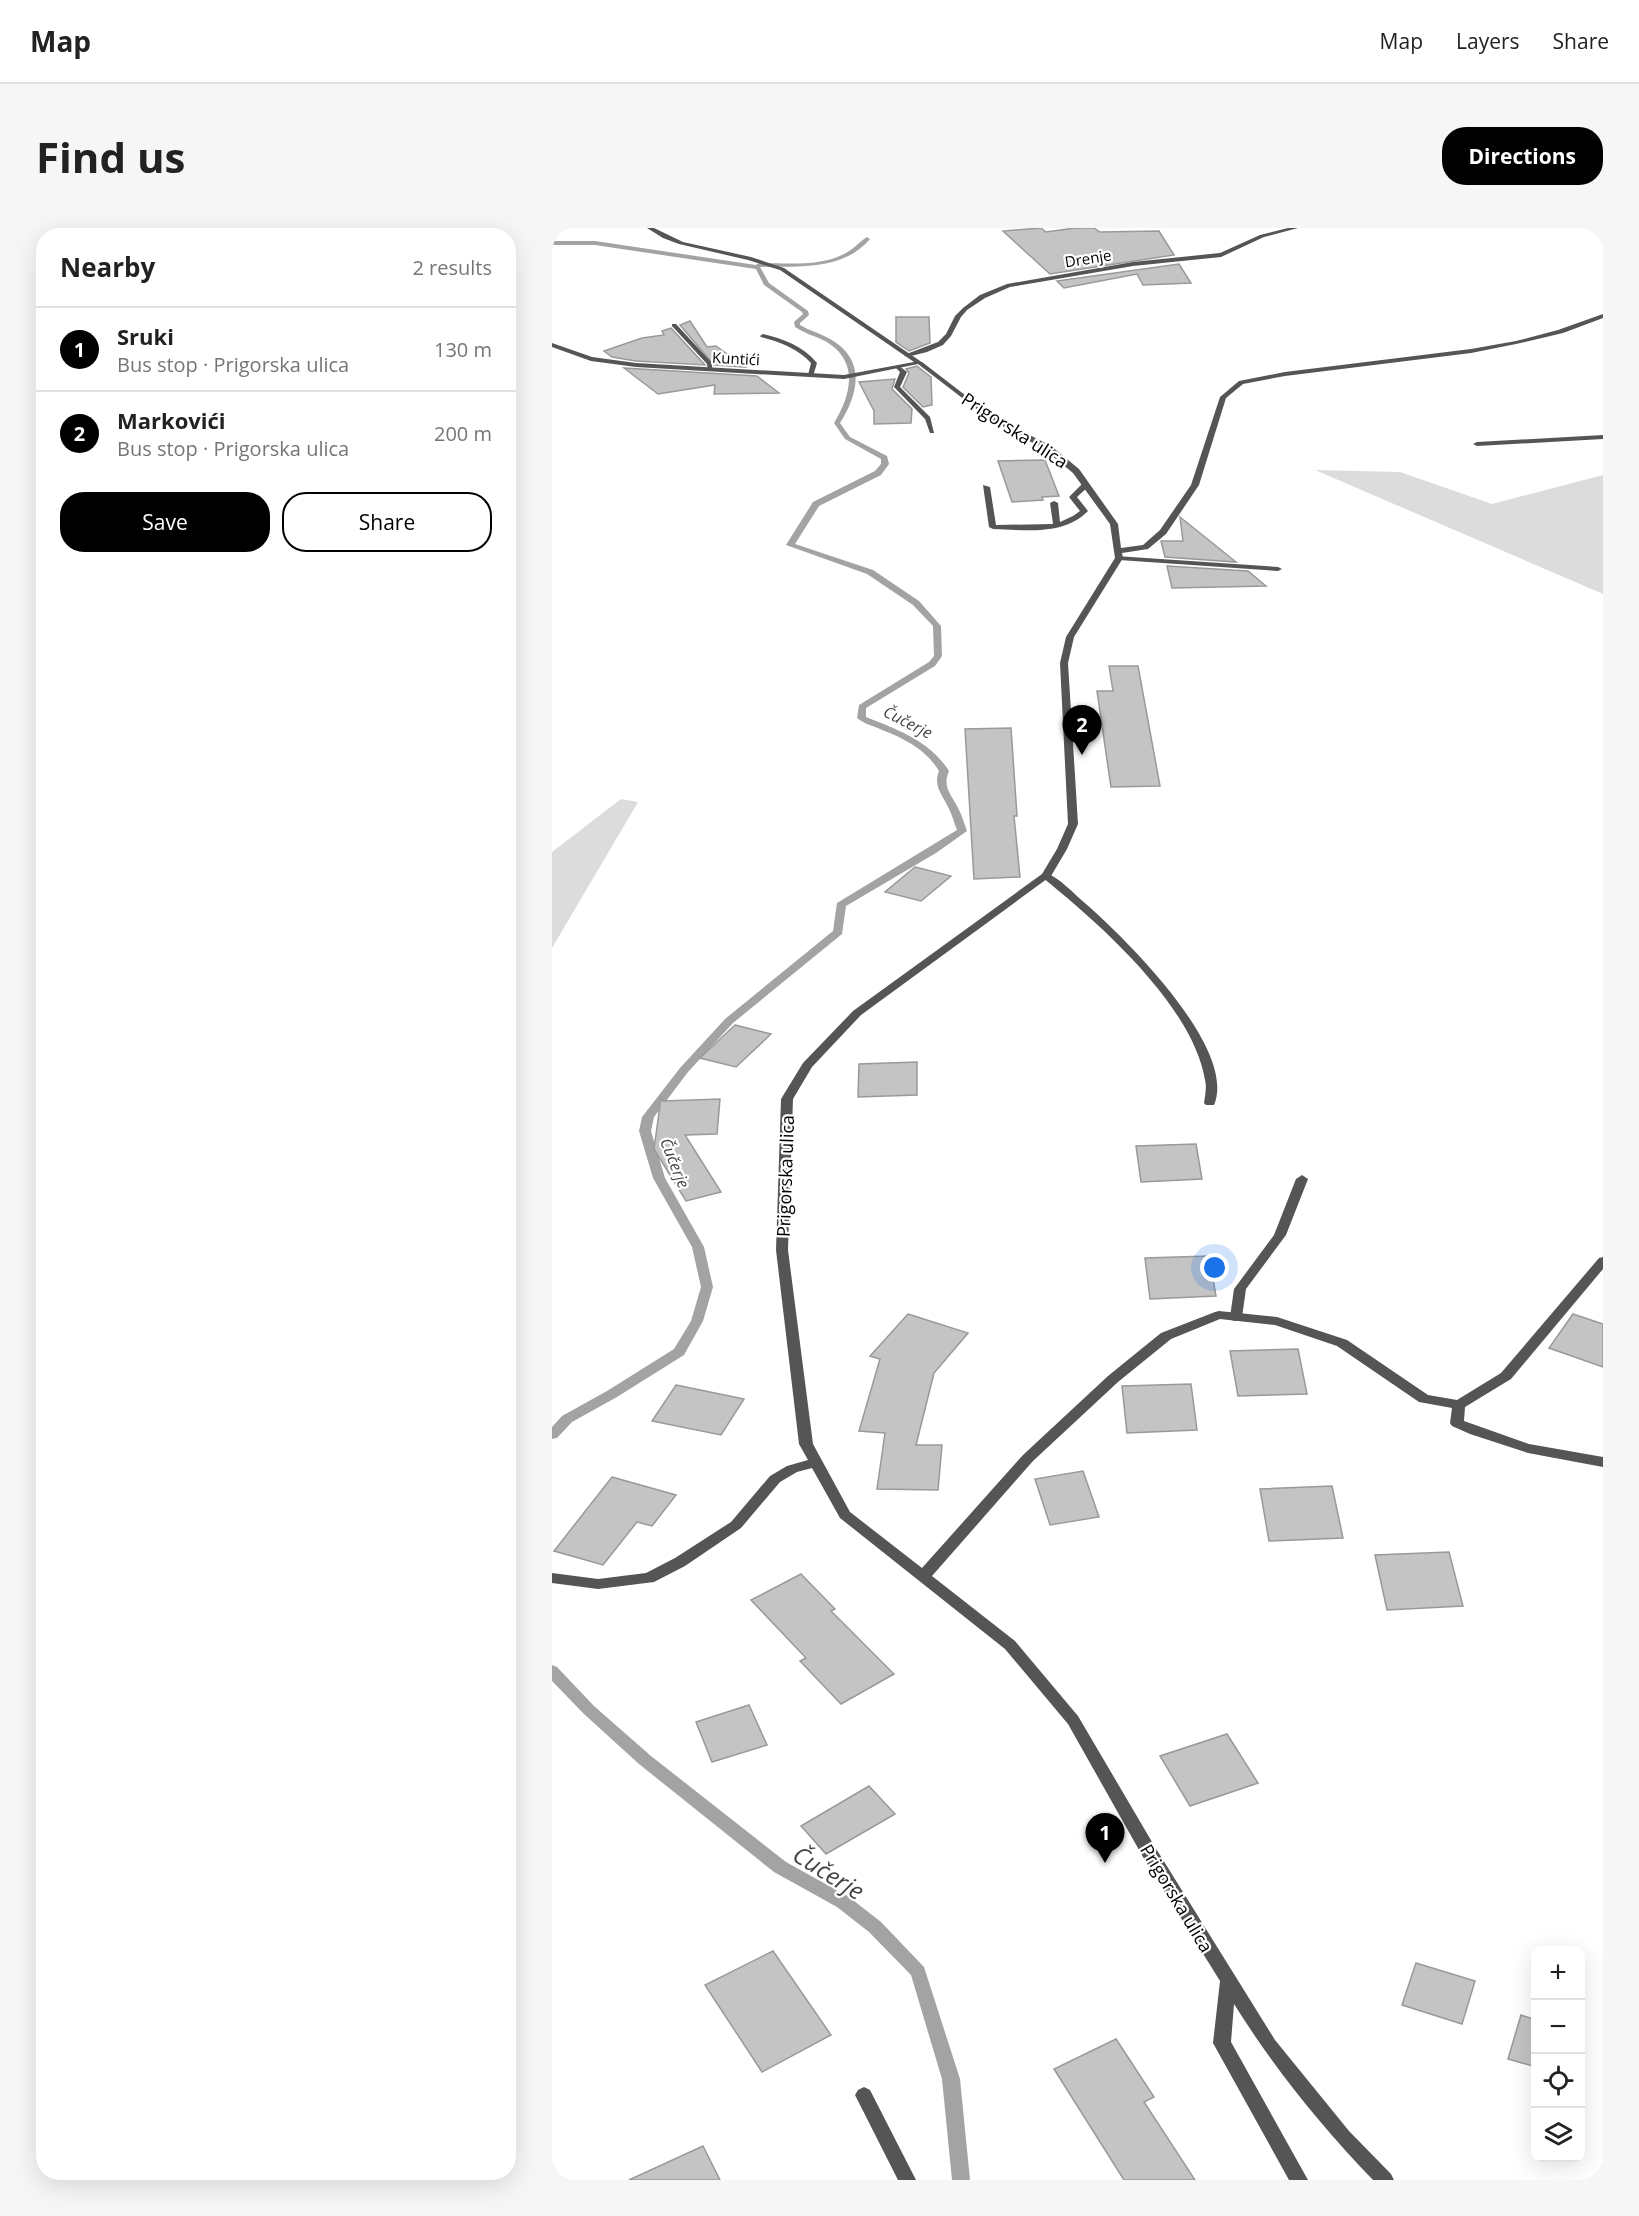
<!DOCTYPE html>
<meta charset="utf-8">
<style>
:root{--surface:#fff;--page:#f6f6f6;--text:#222;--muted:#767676;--line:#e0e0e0;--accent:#000}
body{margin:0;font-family:"Open Sans",sans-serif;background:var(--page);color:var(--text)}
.controls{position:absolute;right:18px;bottom:18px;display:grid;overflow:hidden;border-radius:12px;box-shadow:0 6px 24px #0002}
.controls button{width:54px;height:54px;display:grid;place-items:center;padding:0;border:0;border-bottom:2px solid var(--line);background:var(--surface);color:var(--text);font:30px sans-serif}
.you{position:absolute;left:663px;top:1040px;width:21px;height:21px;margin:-15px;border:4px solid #fff;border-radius:50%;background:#1a73e8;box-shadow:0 0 0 9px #1a73e833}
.badge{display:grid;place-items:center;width:39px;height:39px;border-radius:50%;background:var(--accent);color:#fff;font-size:20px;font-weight:700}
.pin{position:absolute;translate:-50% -50px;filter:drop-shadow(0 2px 3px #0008)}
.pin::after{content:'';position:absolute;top:32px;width:21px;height:18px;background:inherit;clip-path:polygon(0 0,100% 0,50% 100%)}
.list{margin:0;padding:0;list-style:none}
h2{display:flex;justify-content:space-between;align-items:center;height:78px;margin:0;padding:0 24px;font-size:26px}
h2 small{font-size:20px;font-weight:400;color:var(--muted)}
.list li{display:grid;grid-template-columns:39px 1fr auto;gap:18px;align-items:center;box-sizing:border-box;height:84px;padding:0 24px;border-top:2px solid var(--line)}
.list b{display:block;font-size:22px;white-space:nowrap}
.list p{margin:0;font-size:20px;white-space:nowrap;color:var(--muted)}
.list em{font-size:20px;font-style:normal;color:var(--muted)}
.actions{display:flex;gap:12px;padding:18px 24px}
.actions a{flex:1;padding:14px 0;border:2px solid var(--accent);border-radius:24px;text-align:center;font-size:21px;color:var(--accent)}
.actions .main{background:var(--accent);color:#fff}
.icon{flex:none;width:33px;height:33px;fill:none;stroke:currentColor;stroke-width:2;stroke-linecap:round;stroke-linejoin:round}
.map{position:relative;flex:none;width:1051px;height:1952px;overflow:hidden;border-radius:24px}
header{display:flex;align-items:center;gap:36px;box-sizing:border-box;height:84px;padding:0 30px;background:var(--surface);border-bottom:2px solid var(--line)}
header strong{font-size:28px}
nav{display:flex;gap:33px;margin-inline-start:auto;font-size:21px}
.intro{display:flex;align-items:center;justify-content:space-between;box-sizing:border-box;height:144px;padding:0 36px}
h1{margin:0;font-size:42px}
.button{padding:15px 27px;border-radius:24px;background:var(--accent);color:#fff;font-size:21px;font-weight:700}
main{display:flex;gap:36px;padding:0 36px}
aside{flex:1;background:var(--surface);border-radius:24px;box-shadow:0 6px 24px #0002}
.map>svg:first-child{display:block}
.green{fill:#dcdcdc}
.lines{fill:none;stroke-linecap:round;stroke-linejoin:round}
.stream{fill:#a3a3a3;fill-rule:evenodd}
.building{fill:#c4c4c4;stroke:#999;stroke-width:1.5}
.service{fill:#555;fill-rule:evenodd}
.minor{fill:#555;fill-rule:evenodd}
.tertiary{fill:#555;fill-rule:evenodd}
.labels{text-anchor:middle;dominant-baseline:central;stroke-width:4.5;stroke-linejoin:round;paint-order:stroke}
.far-street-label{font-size:15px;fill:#000;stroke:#fff}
.far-water-label{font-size:16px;font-style:italic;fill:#444;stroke:#fff}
.street-label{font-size:18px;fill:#000;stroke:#fff}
.near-water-label{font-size:24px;font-style:italic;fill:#444;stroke:#fff}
</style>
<header>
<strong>Map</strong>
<nav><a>Map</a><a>Layers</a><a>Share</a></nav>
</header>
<div class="intro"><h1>Find us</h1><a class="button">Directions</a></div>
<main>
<aside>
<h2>Nearby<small>2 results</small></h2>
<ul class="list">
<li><span class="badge">1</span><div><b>Sruki</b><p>Bus stop · Prigorska ulica</p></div><em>130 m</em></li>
<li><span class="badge">2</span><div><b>Markovići</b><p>Bus stop · Prigorska ulica</p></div><em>200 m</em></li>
</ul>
<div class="actions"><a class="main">Save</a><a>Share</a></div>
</aside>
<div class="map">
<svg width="1051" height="1952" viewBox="0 0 1051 1952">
<rect width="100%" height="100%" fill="#fff"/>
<g class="green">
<polygon points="763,242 848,244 940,276 1051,247 1051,366"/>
<polygon points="69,571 86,574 0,720 0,624"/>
</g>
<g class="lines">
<g class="stream">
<path d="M315 9 318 11C291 43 246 38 208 39L217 55 256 83 257 87 248 95V97C258 103 268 105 278 111 314 131 307 165 288 195L298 209 335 228 337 236 329 247 267 278 243 316 321 342 367 373 389 398 390 428 383 438 314 480V489C346 502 377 512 397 543 390 559 399 566 406 580 410 587 412 595 415 603L384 625 294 678 290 706 181 795 136 844 102 889 99 903 113 950 152 1019 161 1059 151 1093 132 1127 65 1169 20 1194 5 1210 0 1211V1199L10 1188 55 1163 122 1121 139 1093 149 1059 140 1019 101 950 87 903 90 889 128 840 173 791 281 703 285 675 405 602C402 595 400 586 396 579 390 566 381 558 387 543 374 522 354 511 330 502 322 498 312 496 305 490L307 477 377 434 382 428 381 398 361 377 315 346 234 317 261 274 323 243 329 236V231L293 211 282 195C299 167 308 133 273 113 263 108 252 105 243 99L242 94 251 86 250 84 212 57 204 41 43 17H0V13H43L204 37 207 35C234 35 267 39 292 26 301 22 307 14 315 9Z"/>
<polygon points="0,1437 5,1439 42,1478 99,1528 234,1634 297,1669 329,1694 372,1739 408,1851 418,1952 400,1952 390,1851 359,1747 317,1704 285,1679 222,1644 87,1536 32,1486 0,1453"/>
</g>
</g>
<g class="building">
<polygon points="489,0 494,4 523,0 542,0 548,4 607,3 622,27 498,46 451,3"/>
<polygon points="627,36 639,55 591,57 585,46 512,60 505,53"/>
<polygon points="344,89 377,89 378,115 357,123 344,114"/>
<polygon points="138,93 155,119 164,118 193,139 162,137 128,97"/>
<polygon points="119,100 153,137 84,133 60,129 52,123 90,110 112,107 110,103"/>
<polygon points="365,138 379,149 380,177 371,179 351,159 357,145 354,141"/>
<polygon points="72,140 205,148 227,165 162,166 163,157 106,166"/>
<polygon points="343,151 340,161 360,181 359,195 322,196 322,183 307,154"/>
<polygon points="493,232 507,268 490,269 491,272 460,274 446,233"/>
<polygon points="628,289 684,334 613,329 609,313 631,313"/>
<polygon points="615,338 696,343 714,358 620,360"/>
<polygon points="557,438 586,438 608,558 559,559 545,463 561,463"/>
<polygon points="459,500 465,588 462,588 468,649 422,651 413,501"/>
<polygon points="363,639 399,648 369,673 333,664"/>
<polygon points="183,797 219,806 184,839 148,830"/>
<polygon points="365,834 365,867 306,869 307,836"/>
<polygon points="109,870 111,873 168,871 165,906 133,907 169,964 134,973 102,921"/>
<polygon points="644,916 650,951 589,954 584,918"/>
<polygon points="657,1028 664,1068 598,1071 593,1030"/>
<polygon points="356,1086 416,1105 382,1145 364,1217 390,1217 386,1262 325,1261 333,1205 307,1203 328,1131 318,1128"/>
<polygon points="1021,1086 1051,1096 1051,1139 997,1120"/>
<polygon points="746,1121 755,1166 686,1168 678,1123"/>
<polygon points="639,1156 645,1202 575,1205 570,1158"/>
<polygon points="124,1157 192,1171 169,1207 100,1193"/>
<polygon points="531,1243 547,1289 498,1297 483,1251"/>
<polygon points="60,1249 124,1267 100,1298 85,1294 51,1337 2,1323"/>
<polygon points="780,1258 791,1310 717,1313 708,1261"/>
<polygon points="897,1324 911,1378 835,1382 823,1327"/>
<polygon points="249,1346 283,1381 279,1383 342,1446 289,1476 248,1433 254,1430 199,1372"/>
<polygon points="197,1477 215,1517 160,1534 144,1494"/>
<polygon points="675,1506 706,1555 638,1578 608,1528"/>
<polygon points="317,1558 343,1586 274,1626 249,1598"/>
<polygon points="221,1723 279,1807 210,1844 153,1757"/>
<polygon points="864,1735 923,1753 910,1796 850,1777"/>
<polygon points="969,1787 984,1792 984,1839 956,1831"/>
<polygon points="564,1811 602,1869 592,1874 643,1952 572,1952 502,1841"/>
<polygon points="151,1918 168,1952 77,1952"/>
</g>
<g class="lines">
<g class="service">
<polygon points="120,96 124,96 160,135 160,143 156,143 155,136 120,98"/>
<path d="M211 106C232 111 251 118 265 135L261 148 256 147 259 135C245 120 228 114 209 109L208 108Z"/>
<polygon points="346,137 355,144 348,159 378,189 382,205 378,205 373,191 342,159 348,144 343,139"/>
<path d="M530 256 537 258 525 269 536 283C512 308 472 302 441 301L437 299 431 257 438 259 444 297 501 296 498 275 502 273 506 275 508 294 521 288 528 283 517 269Z"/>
<polygon points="564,328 726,339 730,341 726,343 567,332 563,330"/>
<path d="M494 645C508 650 522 666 534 676 573 710 686 821 662 877H654L652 875C653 868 655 859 653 852 641 778 547 695 491 650V646Z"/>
<polygon points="750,947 756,951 734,1007 694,1061 690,1089 684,1093 679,1092 678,1089 682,1061 722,1007 744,951"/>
</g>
<g class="minor">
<polygon points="736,0 746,0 712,9 669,29 581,38 458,59 433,70 415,82 409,89 399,108 391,117 375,124 355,129 352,127 386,114 394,106 403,88 411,80 428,67 455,56 581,34 668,25 708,7"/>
<path d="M1051 86V90L1011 105 964 116 919 125 733 148 691 156 674 170 647 257 614 306 596 321 570 325 571 330 522 409 516 435 526 596 515 621 499 648 309 787 260 839 241 871 236 1022 261 1216 298 1284 370 1340 471 1227 556 1148 609 1105 663 1084 667 1083 725 1089 795 1112 876 1167 905 1172 949 1145 1047 1030 1051 1029V1041L959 1151 913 1179 912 1193 977 1216 1051 1229V1239L976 1225 918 1206 900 1198 898 1195 900 1180 867 1174 785 1118 723 1097 668 1091 619 1111 566 1154 481 1233 380 1348 463 1413 526 1488 603 1619 723 1812 797 1903 839 1946 842 1952H821C769 1898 722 1840 682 1776L679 1814 756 1952H737L661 1815 668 1753 591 1629 516 1496 453 1421 288 1290 260 1240 245 1244 228 1254 189 1300 133 1338 102 1354 46 1361 0 1355V1345L46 1351 94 1345 123 1330 179 1294 218 1248 235 1238 256 1232 247 1216 224 1022 229 871 251 835 301 783 490 646 505 621 516 596 508 435 514 409 563 330 558 296 521 245 493 222 435 189 366 136V134H370L439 187 499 218 527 241 566 296 569 320 591 317 608 302 639 257 668 169 687 153 733 144 919 121 964 113 1006 102Z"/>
<polygon points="1051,207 1051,211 925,218 921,216 925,214"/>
<polygon points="312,1859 318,1862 364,1952 346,1952 303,1867 306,1862"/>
</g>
<polygon class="tertiary" points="95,0 102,0 131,14 199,29 232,40 371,135 292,151 84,139 39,133 0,119 0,115 40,129 84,135 292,147 362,134 228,42 196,32 127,16 111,10"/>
</g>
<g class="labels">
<g class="far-street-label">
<text transform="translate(536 30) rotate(-9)">Drenje</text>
<text transform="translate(184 130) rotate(3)">Kuntići</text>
</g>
<g class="far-water-label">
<text transform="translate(356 494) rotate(27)">Čučerje</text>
<text transform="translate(123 935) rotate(68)">Čučerje</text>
</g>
<g class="street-label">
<text transform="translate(463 202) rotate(33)">Prigorska ulica</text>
<text transform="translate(233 948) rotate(-88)">Prigorska ulica</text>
<text transform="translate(625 1670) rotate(59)">Prigorska ulica</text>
</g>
<g class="near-water-label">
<text transform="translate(277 1644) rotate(32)">Čučerje</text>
</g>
</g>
</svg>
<div class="controls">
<button>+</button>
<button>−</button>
<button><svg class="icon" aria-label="locate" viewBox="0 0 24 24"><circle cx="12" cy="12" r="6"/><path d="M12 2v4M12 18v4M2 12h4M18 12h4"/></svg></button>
<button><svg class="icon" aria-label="layers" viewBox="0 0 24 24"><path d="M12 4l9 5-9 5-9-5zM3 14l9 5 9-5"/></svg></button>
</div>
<div class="you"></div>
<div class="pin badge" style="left:553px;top:1635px">1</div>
<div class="pin badge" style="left:530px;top:527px">2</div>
</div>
</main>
